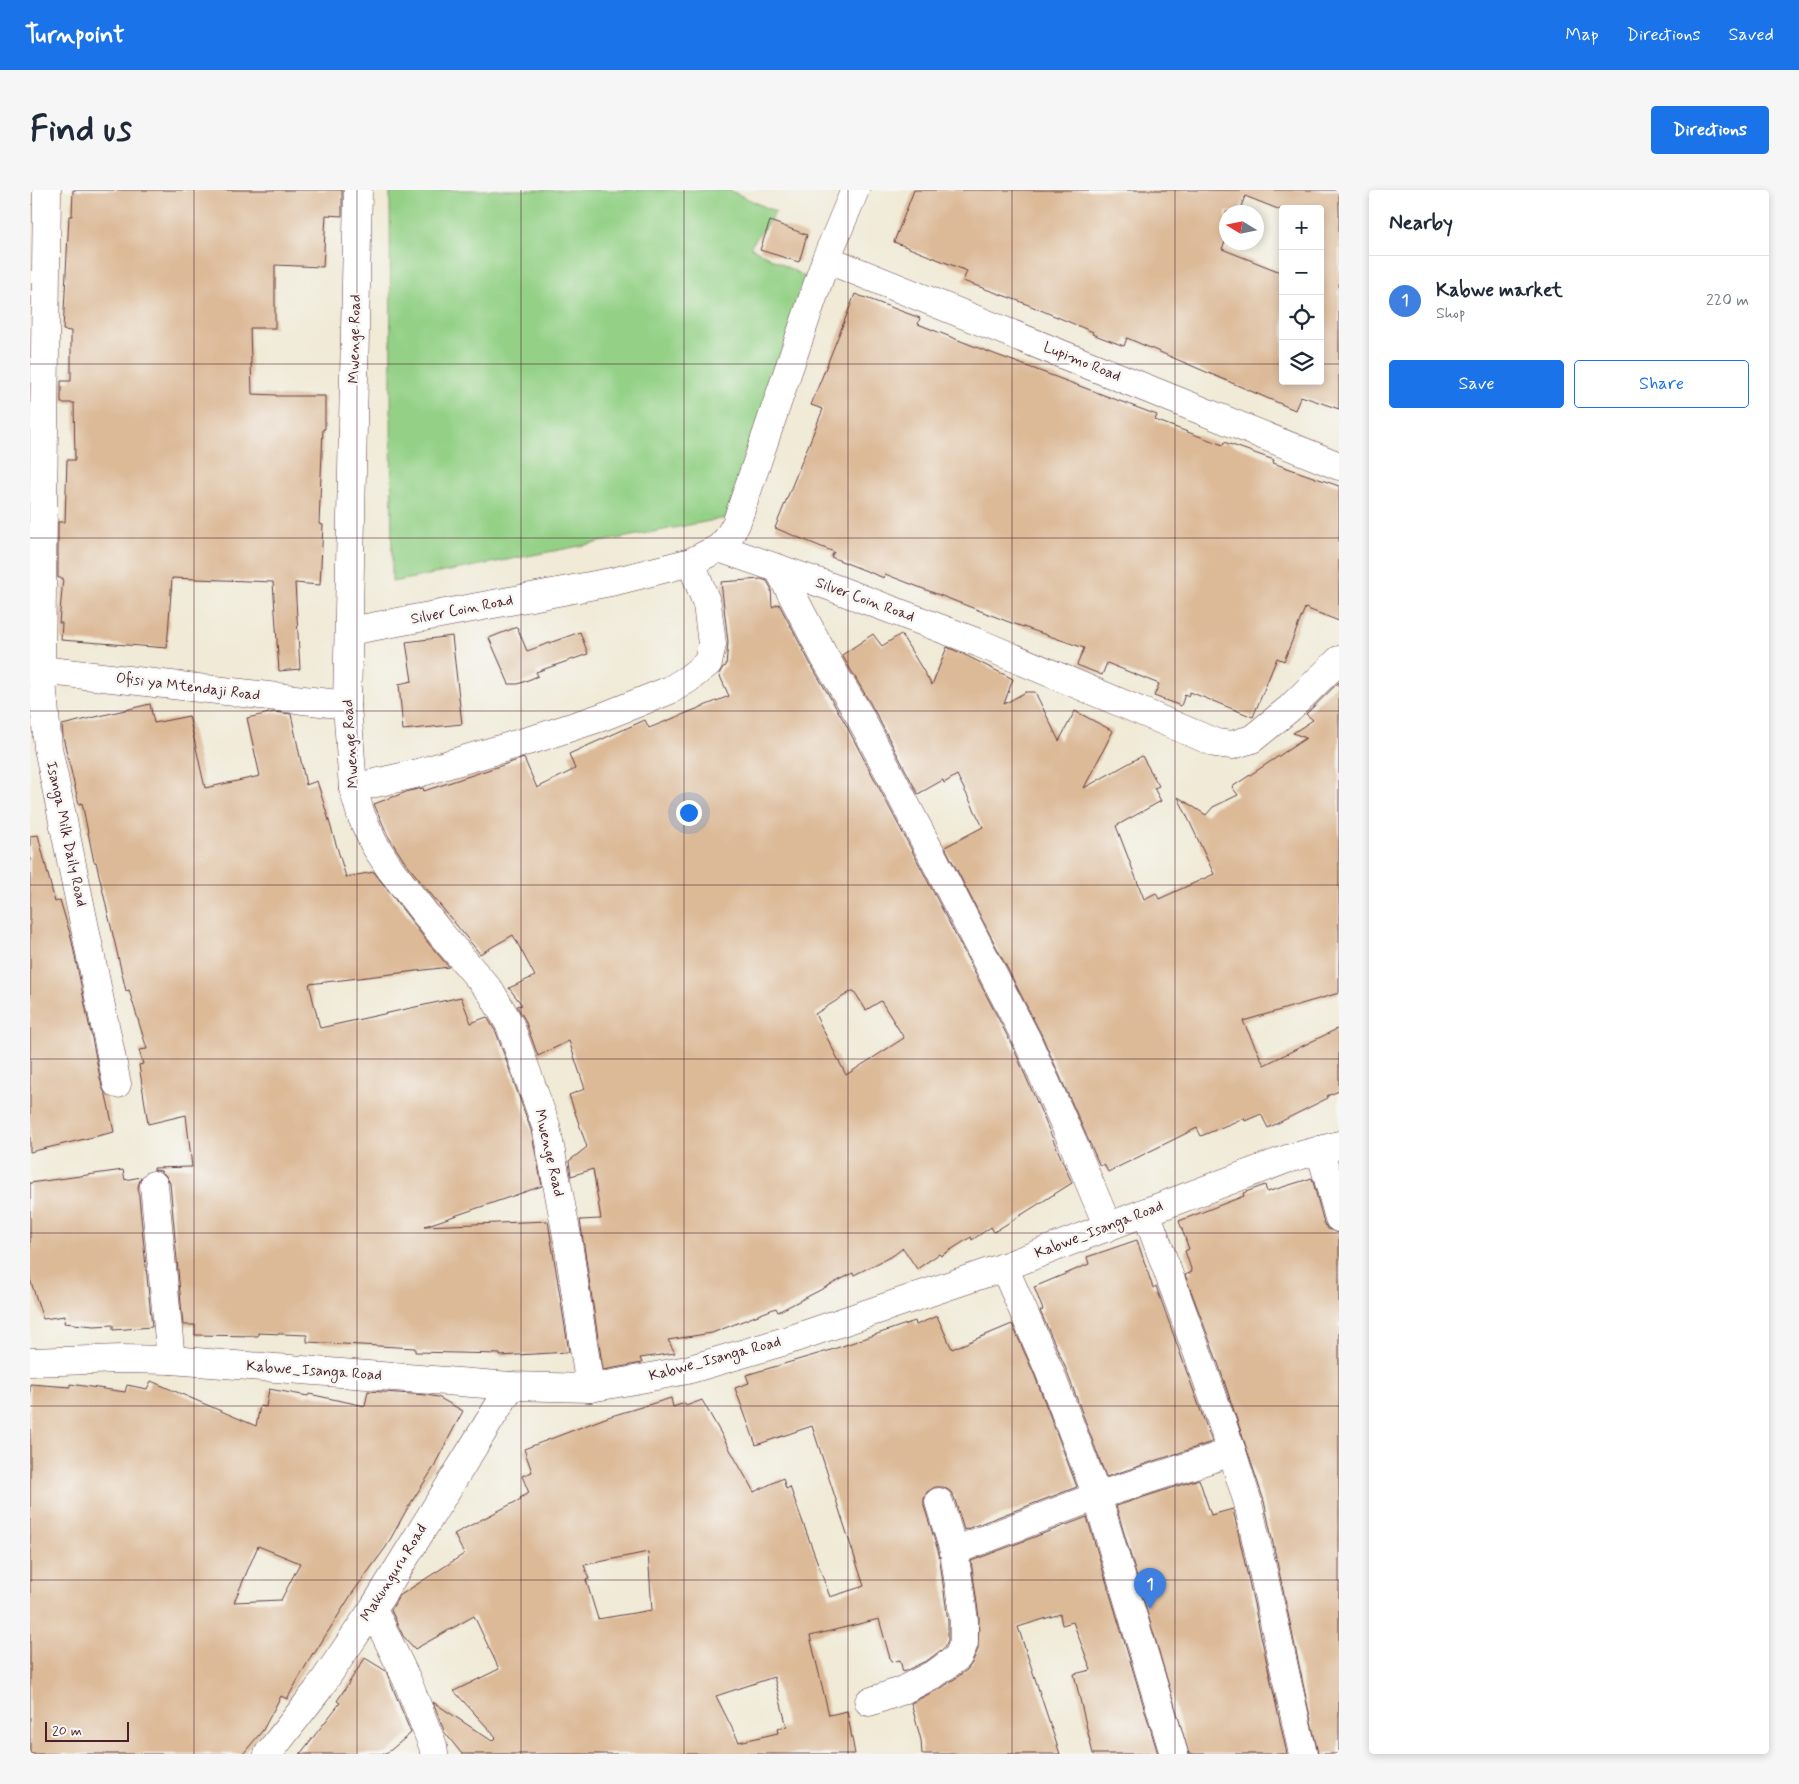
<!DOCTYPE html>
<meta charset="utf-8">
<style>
:root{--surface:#fff;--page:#f6f6f7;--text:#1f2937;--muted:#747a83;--line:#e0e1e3;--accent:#1a73e8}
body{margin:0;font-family:Mynerve,sans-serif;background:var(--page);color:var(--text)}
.controls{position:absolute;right:15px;top:15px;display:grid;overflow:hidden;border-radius:5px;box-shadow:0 2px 8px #0003}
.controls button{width:45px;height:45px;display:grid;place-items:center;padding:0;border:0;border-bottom:1px solid var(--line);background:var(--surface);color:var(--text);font:25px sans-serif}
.compass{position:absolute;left:1189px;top:15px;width:45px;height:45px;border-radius:50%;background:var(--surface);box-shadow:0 2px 8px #0003;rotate:280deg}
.scale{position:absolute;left:15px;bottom:12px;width:84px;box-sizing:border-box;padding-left:5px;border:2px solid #4a1f2b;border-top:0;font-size:14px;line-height:18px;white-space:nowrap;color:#4a1f2b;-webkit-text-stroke:4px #f6f6f2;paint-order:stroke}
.you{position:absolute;left:658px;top:622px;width:18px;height:18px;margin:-12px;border:4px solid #fff;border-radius:50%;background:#1a73e8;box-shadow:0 0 0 8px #1a73e833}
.badge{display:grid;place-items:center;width:32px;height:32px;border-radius:50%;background:var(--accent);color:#fff;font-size:16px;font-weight:700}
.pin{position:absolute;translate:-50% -41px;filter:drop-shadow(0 1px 2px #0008)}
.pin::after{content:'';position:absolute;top:26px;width:18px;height:15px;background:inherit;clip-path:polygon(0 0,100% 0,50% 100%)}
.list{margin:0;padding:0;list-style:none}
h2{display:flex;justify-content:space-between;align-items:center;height:65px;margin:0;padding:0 20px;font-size:21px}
h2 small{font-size:16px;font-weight:400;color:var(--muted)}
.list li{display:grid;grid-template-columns:32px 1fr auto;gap:15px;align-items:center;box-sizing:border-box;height:90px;padding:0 20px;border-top:1px solid var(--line)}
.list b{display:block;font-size:19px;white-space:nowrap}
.list p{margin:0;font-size:16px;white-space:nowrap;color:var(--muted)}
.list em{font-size:16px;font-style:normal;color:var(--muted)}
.actions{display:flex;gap:10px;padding:15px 20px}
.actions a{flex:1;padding:11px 0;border:1px solid var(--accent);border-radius:5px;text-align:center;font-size:18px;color:var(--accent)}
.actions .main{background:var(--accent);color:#fff}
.icon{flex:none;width:28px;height:28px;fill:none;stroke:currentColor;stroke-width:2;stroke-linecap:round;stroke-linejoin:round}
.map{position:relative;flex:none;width:1309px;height:1564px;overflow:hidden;border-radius:5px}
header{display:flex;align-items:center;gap:30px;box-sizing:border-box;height:70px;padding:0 25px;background:var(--accent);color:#fff}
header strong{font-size:24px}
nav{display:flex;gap:28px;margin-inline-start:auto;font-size:18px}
.intro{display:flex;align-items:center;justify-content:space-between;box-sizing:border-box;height:120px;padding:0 30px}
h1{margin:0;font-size:35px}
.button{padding:12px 22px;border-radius:5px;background:var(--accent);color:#fff;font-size:18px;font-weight:700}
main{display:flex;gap:30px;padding:0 30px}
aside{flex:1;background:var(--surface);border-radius:5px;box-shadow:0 2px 8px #0003}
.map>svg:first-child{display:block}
.green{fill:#94d187;stroke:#6f7859}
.building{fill:#dcb997;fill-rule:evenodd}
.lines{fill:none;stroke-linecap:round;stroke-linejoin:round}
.minor-casing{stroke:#633d45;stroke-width:29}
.minor{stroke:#fff;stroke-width:28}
.grid{fill:none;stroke:#4a1f2b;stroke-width:1;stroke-opacity:0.55}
.labels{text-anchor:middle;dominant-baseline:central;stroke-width:5;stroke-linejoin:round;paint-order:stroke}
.street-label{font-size:15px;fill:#4a1f2b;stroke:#f6f6f2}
</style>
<header>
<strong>Turnpoint</strong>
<nav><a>Map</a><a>Directions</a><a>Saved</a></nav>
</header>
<div class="intro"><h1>Find us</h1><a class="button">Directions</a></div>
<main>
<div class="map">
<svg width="1309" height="1564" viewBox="0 0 1309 1564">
<rect width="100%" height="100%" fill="#f6f6f2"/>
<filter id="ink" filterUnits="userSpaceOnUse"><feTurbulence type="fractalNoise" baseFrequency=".02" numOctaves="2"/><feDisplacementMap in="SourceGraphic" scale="10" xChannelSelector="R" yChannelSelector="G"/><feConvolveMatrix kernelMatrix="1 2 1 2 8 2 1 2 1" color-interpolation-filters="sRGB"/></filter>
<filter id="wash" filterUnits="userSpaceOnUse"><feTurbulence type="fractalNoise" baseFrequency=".0096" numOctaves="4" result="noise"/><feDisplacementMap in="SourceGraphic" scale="20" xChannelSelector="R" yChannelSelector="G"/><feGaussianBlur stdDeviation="1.12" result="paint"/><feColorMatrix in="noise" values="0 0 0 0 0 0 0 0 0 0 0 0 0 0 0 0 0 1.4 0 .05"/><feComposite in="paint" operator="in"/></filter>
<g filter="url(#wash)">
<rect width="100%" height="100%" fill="#f0ead6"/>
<polygon class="green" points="360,0 699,0 746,22 720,57 794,97 706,326 362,392"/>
<g id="blocks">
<g class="building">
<polygon points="43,0 312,0 312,26 296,25 293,77 245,75 245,138 220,138 222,204 246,205 246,206 295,206 295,239 293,239 289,334 293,335 290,395 265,393 270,479 249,481 243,392 142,388 137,458 31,450 32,433 29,433 33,388 28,388 28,332 35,332 37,270 45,270 44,213 31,213 31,191 41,191 41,141 33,140 39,26 42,26"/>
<path d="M884 0H1309V219L1271 206 1265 220 1097 148 1094 156 1062 144 1063 142 989 111 933 91 937 81 864 52ZM1215 6 1253 21V19H1290V191H1253V83L1192 59 1196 49V22H1209Z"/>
<polygon points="740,31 777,45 769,72 730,60"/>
<polygon points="825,104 890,128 888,134 951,159 1127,225 1125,230 1193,255 1194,252 1244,270 1243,273 1309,296 1309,431 1275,418 1254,471 1247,468 1223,527 1160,502 1158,506 1155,504 1151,516 1124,506 1129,494 1077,473 1072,485 1047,475 1054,458 979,432 855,384 854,388 801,367 804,362 745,338 793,219 781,215"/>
<path d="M731 389 737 391 741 398 742 417 749 414 780 473 815 533 888 672 983 857 1042 993 964 1042 961 1037 942 1050 941 1047 911 1066 909 1064 887 1079 873 1058 864 1065 824 1085 823 1083 748 1122 746 1118 682 1143 638 1150 645 1163 610 1168 612 1173 573 1180 550 1030 571 1029 563 979 541 986 539 971 557 957 539 905 555 899 539 851 508 866 495 830 487 816 492 815 479 798 505 786 483 745 450 764 374 671 358 646 344 614 379 601 393 598 394 601 494 568 507 598 545 579 539 564 615 530 619 538 699 506 689 484 693 477 696 476 698 452 691 392ZM822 801H824L836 820 851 811 874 848 816 885 785 824Z"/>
<polygon points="487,437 497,461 550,442 558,464 506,482 508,486 488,494 479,494 459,448"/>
<polygon points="843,444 852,456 871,444 902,495 917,457 933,464 983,489 974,514 996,502 1005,502 1029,551 1045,521 1083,541 1054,598 1112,566 1129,596 1124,598 1131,611 1086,636 1114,709 1126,703 1129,709 1184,684 1148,607 1176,625 1183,617 1208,605 1202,597 1276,548 1263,543 1283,530 1276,524 1309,492 1309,803 1213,831 1234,875 1309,838 1309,901 1297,906 1298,908 1238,938 1231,924 1215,931 1214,928 1171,946 1167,938 1078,982 1074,974 1070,976 1011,844 915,657 953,637 927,585 914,593 913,590 888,604 843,518 812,465"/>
<polygon points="422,446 432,534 373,540 369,494 382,491 376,452"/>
<polygon points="120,514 124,533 159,526 175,598 230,586 217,528 244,522 261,524 276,595 287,591 316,687 344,682 399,754 419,777 279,794 290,838 431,807 441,833 457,827 466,842 501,940 512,996 395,1036 518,1031 539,1162 470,1166 470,1164 385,1162 385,1158 277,1152 277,1145 228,1143 228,1146 165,1145 165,1135 153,1135 140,993 136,986 131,981 124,980 124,978 162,977 156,925 118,934 109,875 113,874 109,860 117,859 99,800 96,801 66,672 64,672 52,613 49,614 33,547 32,535"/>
<polygon points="8,645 25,712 30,710 41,747 72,897 76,905 84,942 0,962 0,646"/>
<polygon points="93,980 95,990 111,987 108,997 122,1137 83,1140 83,1135 64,1136 34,1133 35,1126 13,1129 0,1089 0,993"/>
<polygon points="1282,988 1294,1033 1298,1039 1309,1043 1309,1564 1288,1564 1234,1311 1188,1173 1155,1085 1162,1082 1155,1061 1159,1059 1149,1031 1214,1006 1213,1003 1235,995 1237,1002"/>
<polygon points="1107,1050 1123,1098 1126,1096 1182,1252 1076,1287 1034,1174 1010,1121 1013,1120 1004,1097 1059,1074 1057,1067"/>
<path d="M907 1126 922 1159 982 1134 1005 1186 1047 1297 934 1340 924 1307 920 1301 913 1297H905L897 1302 894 1309V1316L909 1364 918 1431V1450L915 1457 898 1470 873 1482 870 1470 861 1472 849 1429 780 1446 799 1525 817 1521 825 1564H432L415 1543 403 1512 462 1551 466 1547 424 1501 469 1479 444 1426 385 1459 373 1446 361 1420 369 1406 434 1364 424 1344 491 1309 490 1308 499 1303 492 1286 502 1282 494 1259 578 1227 641 1208 643 1217 655 1213 656 1216 672 1210 724 1302 753 1288 756 1299 760 1297 800 1407 834 1396 782 1236 726 1255 705 1198 719 1193 716 1185 798 1161 885 1131 886 1135ZM618 1362 622 1420 568 1429 556 1390 559 1389 554 1375ZM744 1487 757 1537 747 1539 748 1543 709 1552 686 1506Z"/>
<path d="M121 1191 226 1236 230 1216 236 1217 239 1199 278 1206 279 1204 335 1216 338 1201 396 1205 408 1207 433 1221 405 1274H406L377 1319 356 1357 321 1405 284 1464 283 1463 257 1509 251 1506 233 1540 213 1564H0V1194L40 1197V1194L95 1202 97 1195 117 1199ZM228 1356 270 1373 251 1410 204 1412Z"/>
<polygon points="1169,1289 1181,1325 1203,1319 1257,1564 1159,1564 1086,1316"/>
<polygon points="1057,1327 1128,1564 1063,1564 1044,1484 1061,1480 1043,1432 1032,1435 1030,1424 988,1437 1030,1564 892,1564 891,1550 881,1513 913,1497 937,1480 942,1473 948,1459 949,1428 941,1371"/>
<polygon points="335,1468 356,1481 381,1543 356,1564 270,1564 310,1513 307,1511"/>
</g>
</g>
</g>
<g filter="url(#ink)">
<use href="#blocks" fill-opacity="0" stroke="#633d45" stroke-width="1"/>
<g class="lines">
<g class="minor-casing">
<g id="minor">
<polyline points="17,0 11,480 18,558 87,894"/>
<polyline points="328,0 317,515 323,598 331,625 344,654 361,680 411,744 461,802 480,835 516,936 537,1046 560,1198"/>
<polyline points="796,69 1309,276"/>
<polyline points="689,358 698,348 706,334 796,69 825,0"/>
<polyline points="748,378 794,466 829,525 902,665 997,850 1042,951 1078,1037"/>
<polyline points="320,441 586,391 661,372 689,358 796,395 949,453 1186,553 1202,555 1222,549 1260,518 1309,470"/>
<polyline points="0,480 11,480 317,515"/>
<polyline points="323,598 385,584 511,547 572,527 640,500 658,489 678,473 682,454 677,414 661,372"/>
<polyline points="1290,960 1309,1028"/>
<polyline points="124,995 141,1170"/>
<polyline points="1116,1022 1173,1178 1202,1262 1218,1313 1273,1564"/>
<polyline points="974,1077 1019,1180 1067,1306 1144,1564"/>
<polyline points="0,1172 92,1169 141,1170 481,1196 560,1198 605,1190 657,1180 759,1150 974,1077 1116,1022 1257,969 1309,955"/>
<polyline points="924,1361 1067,1306 1202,1262"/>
<polyline points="343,1419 377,1490 403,1556 404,1564"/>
<polyline points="839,1512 871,1501 906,1483 928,1467 934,1453 934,1430 924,1361 909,1312"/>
<polyline points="238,1564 287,1501 343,1419 481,1196"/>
</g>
</g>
<use href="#minor" class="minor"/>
</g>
</g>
<path class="grid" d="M164 0V1564M327 0V1564M491 0V1564M654 0V1564M818 0V1564M982 0V1564M1145 0V1564M0 174H1253M1290 174H1309M0 348H1309M0 521H1309M0 695H1309M0 869H1309M0 1043H1309M0 1216H1309M0 1390H1309"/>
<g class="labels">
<g class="street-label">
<text transform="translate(325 149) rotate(-89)">Mwenge Road</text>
<text transform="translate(1052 172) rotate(22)">Lupimo Road</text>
<text transform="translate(835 410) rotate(20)">Silver Coin Road</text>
<text transform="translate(432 420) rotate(-11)">Silver Coin Road</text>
<text transform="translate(158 497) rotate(7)">Ofisi ya Mtendaji Road</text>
<text transform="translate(321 554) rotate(-94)">Mwenge Road</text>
<text transform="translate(36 644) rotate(78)">Isanga Milk Daily Road</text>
<text transform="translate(519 963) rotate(77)">Mwenge Road</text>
<text transform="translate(1069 1040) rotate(-21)">Kabwe_Isanga Road</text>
<text transform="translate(685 1169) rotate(-15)">Kabwe_Isanga Road</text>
<text transform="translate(284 1181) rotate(4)">Kabwe_Isanga Road</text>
<text transform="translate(364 1383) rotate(-58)">Makunguru Road</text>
</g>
</g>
</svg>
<div class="controls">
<button>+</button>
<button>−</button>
<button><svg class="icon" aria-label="locate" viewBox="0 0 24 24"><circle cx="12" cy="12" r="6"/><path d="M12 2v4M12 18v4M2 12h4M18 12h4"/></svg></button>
<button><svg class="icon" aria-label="layers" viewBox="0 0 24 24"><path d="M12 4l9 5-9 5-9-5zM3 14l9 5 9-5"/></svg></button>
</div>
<svg class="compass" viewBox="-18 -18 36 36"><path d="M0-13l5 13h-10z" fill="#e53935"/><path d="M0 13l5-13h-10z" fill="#747a83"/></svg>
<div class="scale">20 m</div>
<div class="you"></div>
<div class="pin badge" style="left:1120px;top:1419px;background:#3f7fe0">1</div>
</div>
<aside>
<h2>Nearby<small></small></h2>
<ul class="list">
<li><span class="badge" style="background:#3f7fe0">1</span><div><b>Kabwe market</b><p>Shop</p></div><em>220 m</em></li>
</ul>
<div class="actions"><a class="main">Save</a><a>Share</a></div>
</aside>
</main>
